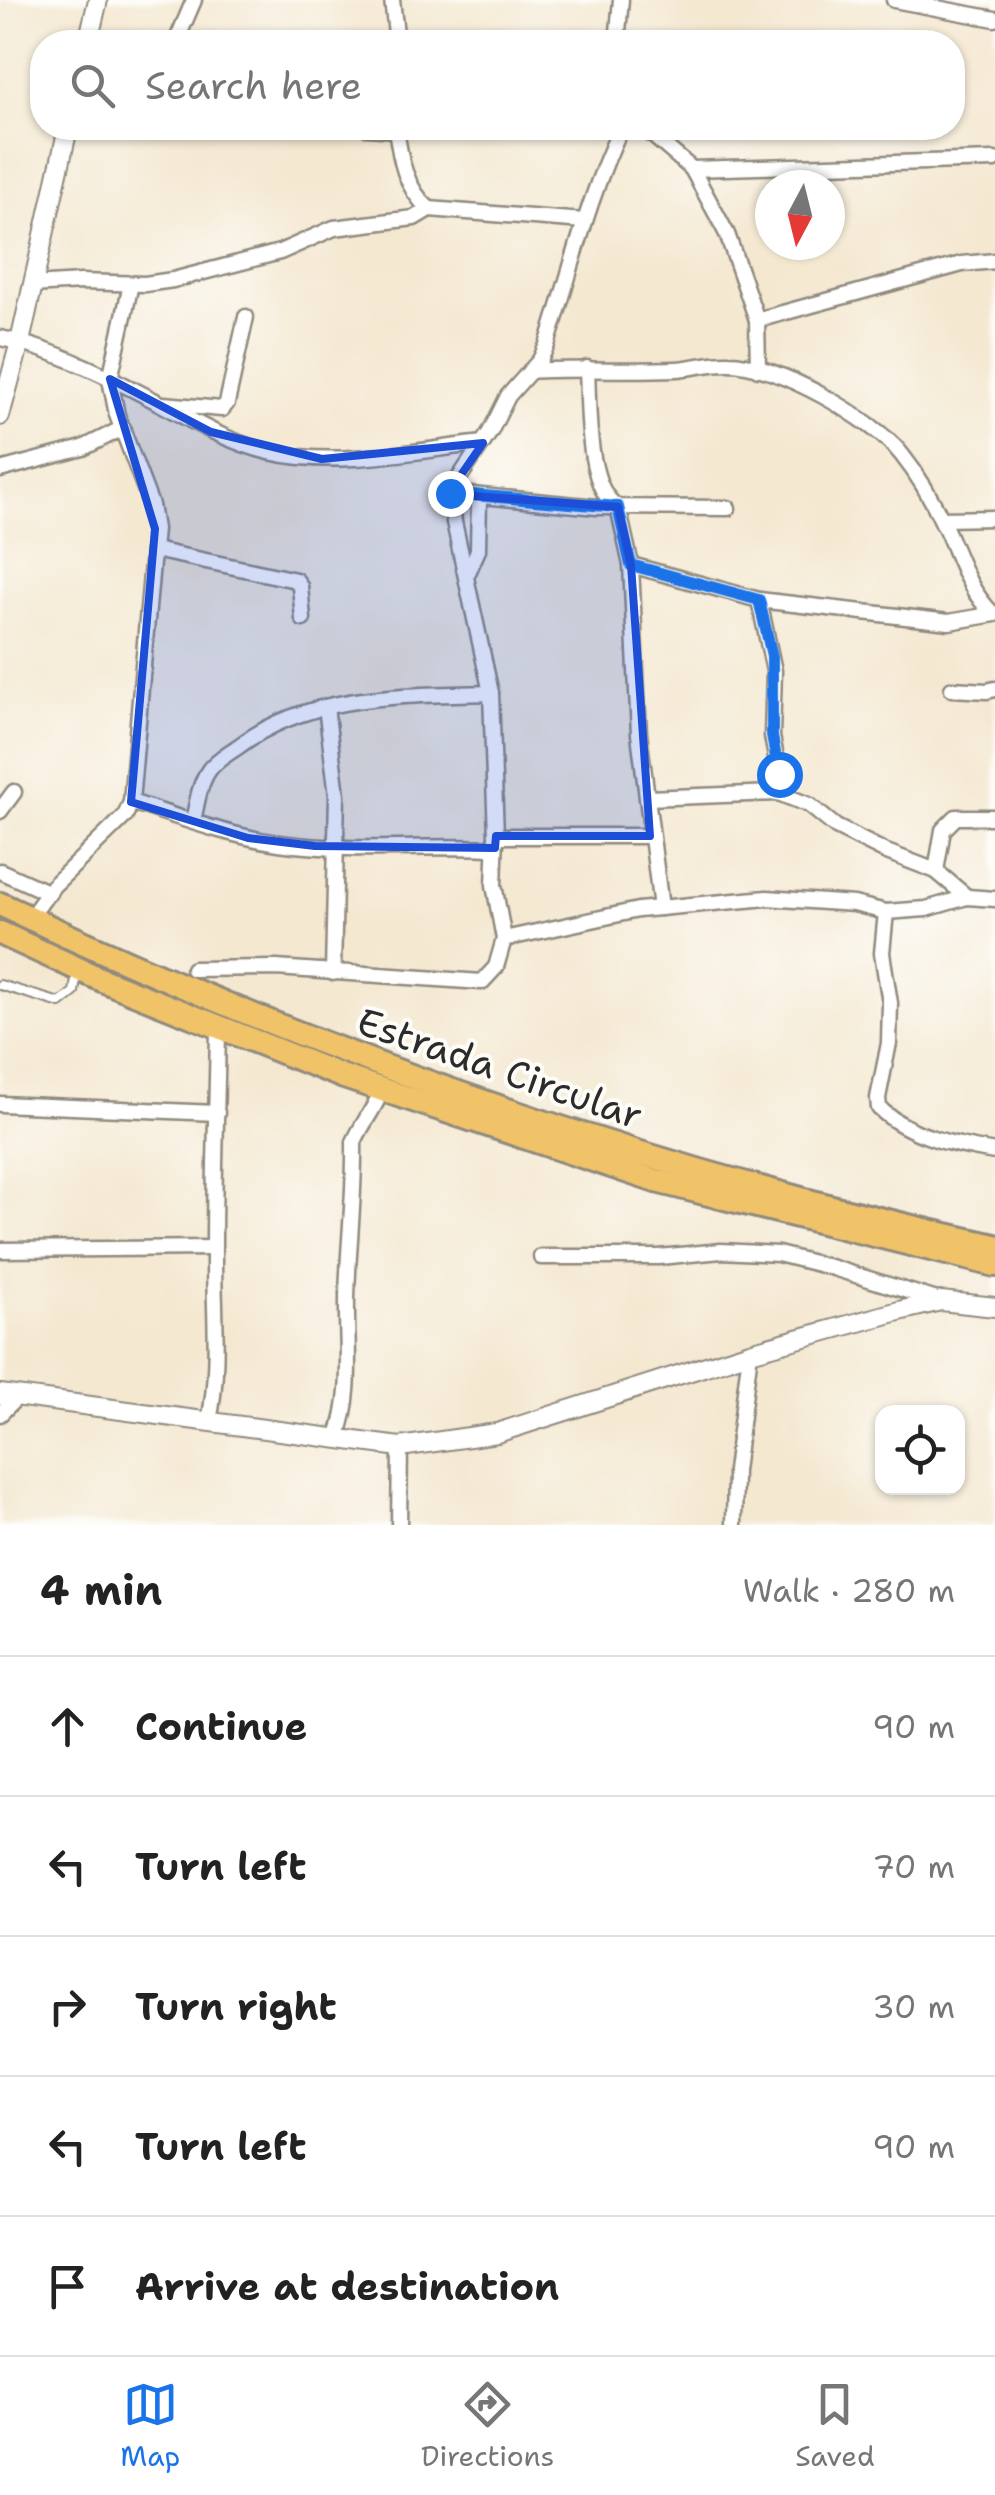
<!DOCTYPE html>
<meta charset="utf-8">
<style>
:root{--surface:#fff;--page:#f6f6f6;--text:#222;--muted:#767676;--line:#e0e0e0;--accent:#1a73e8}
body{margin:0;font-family:"Shantell Sans",sans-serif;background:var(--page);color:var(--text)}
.controls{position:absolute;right:30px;bottom:30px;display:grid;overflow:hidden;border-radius:20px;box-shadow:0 2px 8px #0004}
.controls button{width:90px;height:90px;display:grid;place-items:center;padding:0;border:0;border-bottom:2px solid var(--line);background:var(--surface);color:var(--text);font:50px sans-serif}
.compass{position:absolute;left:755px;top:170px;width:90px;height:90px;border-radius:50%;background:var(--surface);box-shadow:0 2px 8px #0004;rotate:187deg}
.stop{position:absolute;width:30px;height:30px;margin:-22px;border:8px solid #1a73e8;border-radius:50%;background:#fff}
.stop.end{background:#1a73e8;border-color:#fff;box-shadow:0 2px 10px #0008}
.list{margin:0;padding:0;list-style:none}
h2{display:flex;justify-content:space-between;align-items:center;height:130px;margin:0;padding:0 40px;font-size:42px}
h2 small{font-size:32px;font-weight:400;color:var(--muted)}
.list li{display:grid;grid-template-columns:65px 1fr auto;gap:30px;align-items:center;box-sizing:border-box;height:140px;padding:0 40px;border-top:2px solid var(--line)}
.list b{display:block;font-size:38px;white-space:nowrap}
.list em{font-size:32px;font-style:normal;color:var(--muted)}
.icon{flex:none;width:55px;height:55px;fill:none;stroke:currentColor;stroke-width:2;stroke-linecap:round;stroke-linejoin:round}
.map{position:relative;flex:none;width:995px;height:1525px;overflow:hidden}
.search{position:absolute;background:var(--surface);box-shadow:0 2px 8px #0004;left:30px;right:30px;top:30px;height:110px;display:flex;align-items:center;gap:25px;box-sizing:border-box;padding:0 35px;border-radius:40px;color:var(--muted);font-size:38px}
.sheet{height:830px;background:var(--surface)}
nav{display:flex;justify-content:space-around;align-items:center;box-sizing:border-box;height:140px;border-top:2px solid var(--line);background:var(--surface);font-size:28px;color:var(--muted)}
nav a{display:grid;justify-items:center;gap:5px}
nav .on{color:var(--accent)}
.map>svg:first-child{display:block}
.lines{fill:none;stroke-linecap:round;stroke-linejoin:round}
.service-casing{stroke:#908a7e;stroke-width:12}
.minor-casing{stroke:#908a7e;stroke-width:19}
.tertiary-casing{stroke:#908a7e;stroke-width:22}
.primary-casing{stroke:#908a7e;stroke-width:28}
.service{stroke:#fff;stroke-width:8}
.minor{stroke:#fff;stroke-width:14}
.tertiary{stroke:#fff;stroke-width:18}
.primary{stroke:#f1c369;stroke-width:22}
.route{stroke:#1a73e8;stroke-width:12}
.marked{fill:#1d4ed8;fill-opacity:0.2;stroke:#1d4ed8;stroke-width:8;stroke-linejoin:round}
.labels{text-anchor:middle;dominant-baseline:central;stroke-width:8;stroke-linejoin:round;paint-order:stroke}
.street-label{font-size:38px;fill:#2b2b2b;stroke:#fdfcf7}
</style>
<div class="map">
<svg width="995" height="1525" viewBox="0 0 995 1525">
<rect width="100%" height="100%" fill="#fdfcf7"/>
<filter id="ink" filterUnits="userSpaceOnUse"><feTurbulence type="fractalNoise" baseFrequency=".01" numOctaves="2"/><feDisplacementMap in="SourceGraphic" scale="20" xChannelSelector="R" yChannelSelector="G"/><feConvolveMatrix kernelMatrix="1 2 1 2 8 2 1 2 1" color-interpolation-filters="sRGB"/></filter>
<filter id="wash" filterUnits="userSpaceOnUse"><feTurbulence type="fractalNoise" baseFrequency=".0048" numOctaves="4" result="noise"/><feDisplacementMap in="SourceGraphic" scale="40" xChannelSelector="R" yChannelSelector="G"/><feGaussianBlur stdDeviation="2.25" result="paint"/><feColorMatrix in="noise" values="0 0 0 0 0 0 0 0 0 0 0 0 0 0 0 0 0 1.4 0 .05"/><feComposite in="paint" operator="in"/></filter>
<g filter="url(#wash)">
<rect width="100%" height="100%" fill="#f4e8d1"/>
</g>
<g filter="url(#ink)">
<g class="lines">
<g class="service-casing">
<polyline id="service" points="0,985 60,1003 74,992 77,973"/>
</g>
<g class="minor-casing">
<g id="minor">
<polyline points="392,0 397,42"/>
<polyline points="894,0 995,19"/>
<polyline points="176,42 194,0"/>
<polyline points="617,42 621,0"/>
<polyline points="367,128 396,130"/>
<path d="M396 128C400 158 405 188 429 209"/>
<polyline points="644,128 692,169 727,234 757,320 758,369"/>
<polyline points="692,169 995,160"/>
<polyline points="32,285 81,282 145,284 173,280 280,252 334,228 414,218 429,209 584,221"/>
<polyline points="757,320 962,264 995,261"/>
<path d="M0 338C53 348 116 380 163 405 197 424 231 443 269 452 338 468 413 451 483 443"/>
<path d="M587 368C589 402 585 489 618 507L631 565 639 734 661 908"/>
<path d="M530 371C579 368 627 371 676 369 693 368 712 362 729 363 775 363 874 419 902 455 917 474 932 499 942 521 959 554 965 587 993 614"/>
<polyline points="163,404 222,409 227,403 246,317"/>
<polyline points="0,470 83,448 123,428"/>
<polyline points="451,493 597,507 728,508"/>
<polyline points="942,519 995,518"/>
<polyline points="154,550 296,580 300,586 303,619"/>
<polyline points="631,565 759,600 949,622 995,614"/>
<polyline points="467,575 478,550 479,497"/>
<polyline points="759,600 774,671 772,736 779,774 778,793"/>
<polyline points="952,689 987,691 995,689"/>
<polyline points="326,707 337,795 333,973"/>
<polyline points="647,798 778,793 809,805 836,827 884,851 936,871 967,897"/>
<path d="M131 802C179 817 228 836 279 843 350 853 423 845 495 848"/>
<polyline points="0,811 14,792"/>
<path d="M193 821C197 804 199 784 209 770 216 760 229 753 239 746 311 692 405 696 491 693"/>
<polyline points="496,836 650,836"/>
<polyline points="0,871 49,893"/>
<polyline points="936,871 943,830 956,817 995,817"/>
<path d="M886 912 882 953 890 1003 889 1043 878 1098 879 1108C910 1137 955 1145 995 1152"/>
<polyline points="30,918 53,886 125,816 131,802 155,529 151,505 117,415 110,379 131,284"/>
<polyline points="504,939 638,910 767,898 854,904 886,912 926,909 967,897 995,899"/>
<path d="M193 969 276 968 482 982 496 967 504 939 494 885 496 836 491 693 454 522 451 493 453 487 490 432 508 396 540 360 547 345C571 272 588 197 621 128"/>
<polyline points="0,1104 217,1113"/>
<polyline points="0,1250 214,1248"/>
<polyline points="541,1257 659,1257 721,1251 778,1254 830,1267 940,1301"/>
<polyline points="0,1414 18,1396"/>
<path d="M209 1421C221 1363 213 1303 214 1244 214 1172 217 1100 218 1027"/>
<path d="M337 1438C354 1393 346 1346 347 1299 348 1247 355 1195 354 1142 362 1123 375 1109 382 1089"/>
<polyline points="399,1525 400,1447"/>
<polyline points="734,1525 735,1471 750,1352"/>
</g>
</g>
<g class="tertiary-casing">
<g id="tertiary">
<polyline points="88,42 98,0"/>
<polyline points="0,416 20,342 68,128"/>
<polyline points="0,1394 400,1447 497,1433 750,1352 899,1311 941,1301 995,1307"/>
</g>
</g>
<g class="primary-casing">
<g id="primary">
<path d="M0 904C317 1054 652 1171 995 1246"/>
<polyline points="0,933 102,980 344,1077 656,1181 995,1265"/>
</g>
</g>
<use href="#service" class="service"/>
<use href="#minor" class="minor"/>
<use href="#tertiary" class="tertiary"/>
<use href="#primary" class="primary"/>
</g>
</g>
<g class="lines" filter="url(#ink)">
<polyline class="route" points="450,493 618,507 631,565 759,600 772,656 772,736 779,774"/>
</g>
<path class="marked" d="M110 379 211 432 322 459 483 443 448 494 618 507 631 565 650 836H496L495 848 315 846 248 838 131 802 155 529Z"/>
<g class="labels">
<g class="street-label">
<text transform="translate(500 1068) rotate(19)">Estrada Circular</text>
</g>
</g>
</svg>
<div class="controls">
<button><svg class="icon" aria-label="locate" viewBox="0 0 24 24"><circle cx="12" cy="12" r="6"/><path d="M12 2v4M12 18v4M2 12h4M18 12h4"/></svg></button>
</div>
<svg class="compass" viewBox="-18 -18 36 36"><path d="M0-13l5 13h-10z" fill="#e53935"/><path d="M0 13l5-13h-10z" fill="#767676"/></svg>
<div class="stop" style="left:779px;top:774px"></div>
<div class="stop end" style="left:450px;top:493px"></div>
<div class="search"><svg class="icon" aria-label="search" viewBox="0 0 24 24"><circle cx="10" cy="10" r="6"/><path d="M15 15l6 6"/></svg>Search here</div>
</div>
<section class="sheet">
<h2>4 min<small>Walk · 280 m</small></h2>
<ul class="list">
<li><svg class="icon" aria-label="ahead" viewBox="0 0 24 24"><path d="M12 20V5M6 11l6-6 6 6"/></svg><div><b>Continue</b></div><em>90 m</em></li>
<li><svg class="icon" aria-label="left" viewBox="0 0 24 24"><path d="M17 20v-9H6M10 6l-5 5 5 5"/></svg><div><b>Turn left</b></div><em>70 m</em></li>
<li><svg class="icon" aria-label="right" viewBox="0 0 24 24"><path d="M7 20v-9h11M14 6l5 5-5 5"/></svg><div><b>Turn right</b></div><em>30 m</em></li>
<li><svg class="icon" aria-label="left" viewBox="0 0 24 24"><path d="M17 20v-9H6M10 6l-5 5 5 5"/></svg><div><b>Turn left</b></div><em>90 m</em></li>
<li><svg class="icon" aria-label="arrive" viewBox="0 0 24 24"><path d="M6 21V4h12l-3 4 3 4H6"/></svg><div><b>Arrive at destination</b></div></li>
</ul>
</section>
<nav>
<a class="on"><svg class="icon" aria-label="map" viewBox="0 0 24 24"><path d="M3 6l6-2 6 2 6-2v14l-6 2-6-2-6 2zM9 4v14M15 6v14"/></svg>Map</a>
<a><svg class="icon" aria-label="directions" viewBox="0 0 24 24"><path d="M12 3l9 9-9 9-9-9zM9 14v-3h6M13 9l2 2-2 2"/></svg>Directions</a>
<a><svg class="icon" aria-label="saved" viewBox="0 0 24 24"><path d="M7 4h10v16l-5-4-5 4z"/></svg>Saved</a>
</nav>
